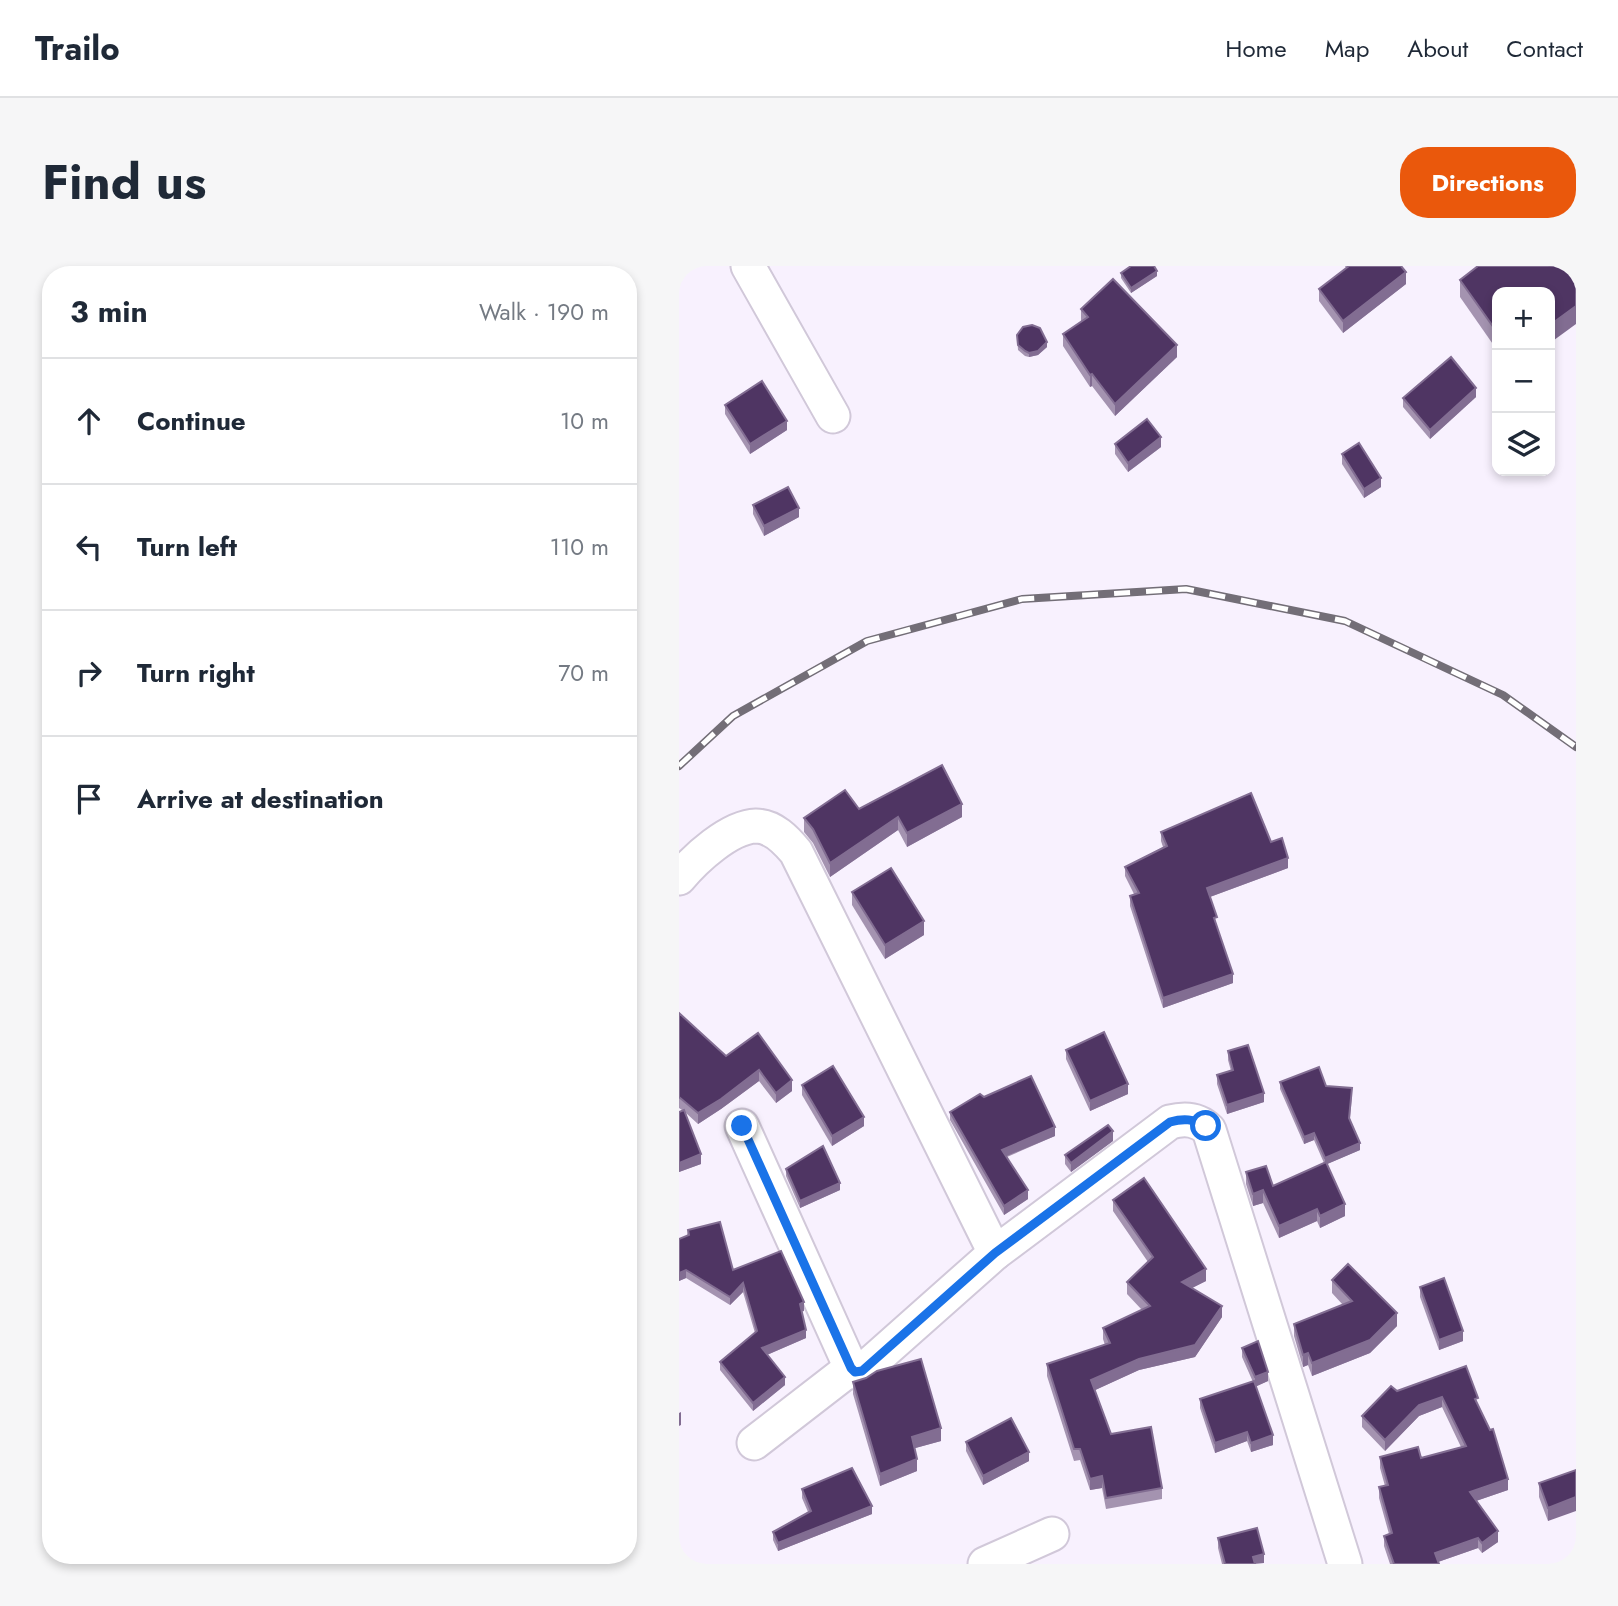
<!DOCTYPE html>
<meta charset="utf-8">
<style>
:root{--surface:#fff;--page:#f6f6f7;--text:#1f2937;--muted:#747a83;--line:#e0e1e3;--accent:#ea580c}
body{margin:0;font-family:Jost,sans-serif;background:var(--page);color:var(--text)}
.controls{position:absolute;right:21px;top:21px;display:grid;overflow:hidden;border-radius:14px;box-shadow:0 4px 10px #0003}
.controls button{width:63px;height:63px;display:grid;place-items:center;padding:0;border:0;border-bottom:2px solid var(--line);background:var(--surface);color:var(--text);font:35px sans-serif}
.stop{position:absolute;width:21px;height:21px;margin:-16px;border:5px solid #1a73e8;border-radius:50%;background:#fff}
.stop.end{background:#1a73e8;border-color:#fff;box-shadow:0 2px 7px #0008}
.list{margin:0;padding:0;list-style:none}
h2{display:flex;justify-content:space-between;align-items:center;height:91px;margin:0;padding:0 28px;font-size:30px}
h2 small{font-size:23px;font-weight:400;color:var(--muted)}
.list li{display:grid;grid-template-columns:46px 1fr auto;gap:21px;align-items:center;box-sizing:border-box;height:126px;padding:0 28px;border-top:2px solid var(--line)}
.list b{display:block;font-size:26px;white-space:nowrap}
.list em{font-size:23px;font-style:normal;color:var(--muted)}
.icon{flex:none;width:38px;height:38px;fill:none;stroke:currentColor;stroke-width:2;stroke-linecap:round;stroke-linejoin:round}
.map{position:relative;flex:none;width:897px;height:1298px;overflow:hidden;border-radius:28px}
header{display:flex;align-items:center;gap:42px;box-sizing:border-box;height:98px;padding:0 35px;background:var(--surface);border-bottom:2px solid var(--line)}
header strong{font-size:33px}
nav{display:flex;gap:38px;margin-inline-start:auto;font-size:24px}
.intro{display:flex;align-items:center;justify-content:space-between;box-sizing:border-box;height:168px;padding:0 42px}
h1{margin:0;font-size:49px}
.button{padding:18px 32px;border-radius:28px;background:var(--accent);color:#fff;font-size:24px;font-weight:700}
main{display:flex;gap:42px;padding:0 42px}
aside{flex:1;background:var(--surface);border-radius:28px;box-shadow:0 4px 10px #0003}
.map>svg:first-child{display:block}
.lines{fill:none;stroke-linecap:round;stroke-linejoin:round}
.minor-casing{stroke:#d1c8d9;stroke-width:37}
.minor{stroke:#fff;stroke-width:33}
.rail-casing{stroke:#736e77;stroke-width:8}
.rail{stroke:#fff;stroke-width:5;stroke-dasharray:16;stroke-linecap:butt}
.wall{fill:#a493b0}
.shaded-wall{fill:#826d92}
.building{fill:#4f3563;stroke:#826d92;stroke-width:2}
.route{stroke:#1a73e8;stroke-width:9}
</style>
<header>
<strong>Trailo</strong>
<nav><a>Home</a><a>Map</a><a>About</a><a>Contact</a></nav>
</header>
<div class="intro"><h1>Find us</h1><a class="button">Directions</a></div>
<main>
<aside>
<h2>3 min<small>Walk · 190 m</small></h2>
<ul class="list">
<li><svg class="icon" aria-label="ahead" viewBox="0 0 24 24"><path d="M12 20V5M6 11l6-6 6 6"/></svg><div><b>Continue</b></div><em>10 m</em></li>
<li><svg class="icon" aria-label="left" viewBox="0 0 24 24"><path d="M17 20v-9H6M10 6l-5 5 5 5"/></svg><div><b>Turn left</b></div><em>110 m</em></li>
<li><svg class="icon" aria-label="right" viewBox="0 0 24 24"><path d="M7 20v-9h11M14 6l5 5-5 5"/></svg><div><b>Turn right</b></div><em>70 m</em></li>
<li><svg class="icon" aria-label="arrive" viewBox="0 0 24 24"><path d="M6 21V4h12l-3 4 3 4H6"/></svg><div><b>Arrive at destination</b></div></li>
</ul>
</aside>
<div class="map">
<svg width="897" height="1298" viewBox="0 0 897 1298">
<rect width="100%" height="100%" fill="#f8f1fe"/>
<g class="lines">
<g class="minor-casing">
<g id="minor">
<polyline points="69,0 154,150"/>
<path d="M0 612C16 593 50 561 77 560 94 560 107 574 117 586L316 987"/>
<path d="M63 860 172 1102 176 1106 183 1105 316 987 491 856C506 852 519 853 530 864L666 1298"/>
<polyline points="75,1177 172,1102"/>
<polyline points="306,1298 373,1268"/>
</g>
</g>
<use href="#minor" class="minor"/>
<g class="rail-casing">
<polyline id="rail" points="0,500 54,450 188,375 343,333 507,323 666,355 824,429 897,481"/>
</g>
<use href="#rail" class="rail"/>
</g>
<g class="wall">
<polygon points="666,0 722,0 727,18 664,67 640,35 640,23 667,2"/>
<polygon points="442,7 478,10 452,27 442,12"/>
<polygon points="781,14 818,26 818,84 781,31"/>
<polygon points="402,43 498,91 436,150 413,120 411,121 384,80 384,68 402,56"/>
<polygon points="338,69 368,81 359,89 350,91 346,90 339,84"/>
<polygon points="797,131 751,173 724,141 724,132"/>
<polygon points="46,139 108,164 71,188 46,148"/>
<polygon points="436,178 482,181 449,206 436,188"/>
<polygon points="663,188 702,221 685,232 663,198"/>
<polygon points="74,239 120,251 85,270 74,248"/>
<polygon points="180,543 283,551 228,581 219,564 151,611 134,577 125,566 125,552"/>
<polygon points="482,566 592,576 609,602 531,631 538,661 554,717 484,742 451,640 451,630 455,628 446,610 446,601 484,581 482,575"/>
<polygon points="173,626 245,669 206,693 173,639"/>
<polygon points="0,747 47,790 79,767 113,825 97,837 80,815 42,843 19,858 7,847 22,898 0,906 0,846 3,844 0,842"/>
<polygon points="387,784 449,828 411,845 387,793"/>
<polygon points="549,785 585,836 548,848 538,818 538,809 552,805 549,794"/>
<polygon points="601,816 647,820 673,829 671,853 681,884 648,898 666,950 641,962 638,955 600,972 584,937 574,940 567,918 567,906 594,920 645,897 635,874 625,878 601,823"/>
<polygon points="123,819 185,860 153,880 123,829"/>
<polygon points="305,831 376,870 328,891 349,933 325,949 271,854 271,846"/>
<polygon points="434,875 392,906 386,898 386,889"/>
<polygon points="107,903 161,924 121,942 107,910"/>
<polygon points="434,934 527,1015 513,1022 543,1051 516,1091 460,1104 416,1124 432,1168 483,1222 483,1233 427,1243 423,1222 411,1224 401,1194 395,1195 368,1110 368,1098 426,1079 424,1073 424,1062 463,1044 448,1028 448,1016 469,996 434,945"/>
<polygon points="9,964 54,1004 125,1045 123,1045 127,1072 88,1089 106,1119 74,1145 41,1104 41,1096 76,1067 64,1026 51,1039 7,1012 0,1015"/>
<polygon points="653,1014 718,1060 691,1087 633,1110 629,1099 624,1101 615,1070 615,1058 664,1039 653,1027"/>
<polygon points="741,1021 784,1075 760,1084 741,1031"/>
<polygon points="563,1082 589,1115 577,1120 594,1179 572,1186 568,1175 536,1187 521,1142 521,1133 574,1116 563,1091"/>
<polygon points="787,1100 799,1140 829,1224 797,1235 819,1276 803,1287 799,1282 759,1296 760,1298 711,1298 705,1280 705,1270 710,1268 700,1232 700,1221 706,1220 701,1202 701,1191 742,1192 782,1181 763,1141 740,1150 706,1185 683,1161 683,1150 718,1125"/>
<polygon points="187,1112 262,1175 236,1182 238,1205 201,1220 174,1128 174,1116"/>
<polygon points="287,1176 350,1195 304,1219 287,1185"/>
<polygon points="897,1204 869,1255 860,1231 860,1217"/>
<polygon points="123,1223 193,1248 99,1285 94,1274 94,1266 129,1246 123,1232"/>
<polygon points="539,1272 585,1297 543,1298 539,1282"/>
</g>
<g class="shaded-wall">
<polygon points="478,5 478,10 452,27 452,22"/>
<polygon points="727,6 727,18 664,67 664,55"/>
<polygon points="897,40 897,58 871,77 871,59"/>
<polygon points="368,76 368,81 359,89 350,91 350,87"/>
<polygon points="498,79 498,91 436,150 436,138"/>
<polygon points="413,108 413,120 411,121 411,109"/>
<polygon points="797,122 797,131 751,173 751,164"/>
<polygon points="108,155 108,164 71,188 71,178"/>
<polygon points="482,171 482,181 449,206 449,197"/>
<polygon points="702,212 702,221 685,232 685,223"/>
<polygon points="120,242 120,251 85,270 85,260"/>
<polygon points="283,538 283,551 228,581 228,567"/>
<polygon points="219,551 219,564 151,611 151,597"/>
<polygon points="609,592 609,602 528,632 528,622"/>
<polygon points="245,655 245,669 206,693 206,679"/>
<polygon points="554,708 554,717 484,742 484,732"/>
<polygon points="80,804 80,815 42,843 19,858 19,847"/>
<polygon points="113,814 113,825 97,837 97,827"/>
<polygon points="449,818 449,828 411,845 411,835"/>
<polygon points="585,827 585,836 548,848 548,839"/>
<polygon points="185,851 185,860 153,880 153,870"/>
<polygon points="376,861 376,870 323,892 323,884"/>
<polygon points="434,865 434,875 392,906 392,897"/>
<polygon points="635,867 635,874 625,878 625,871"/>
<polygon points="681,877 681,884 646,899 646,892"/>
<polygon points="22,888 22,898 0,906 0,897"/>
<polygon points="161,917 161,924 121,942 121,935"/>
<polygon points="349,924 349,933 325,949 325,940"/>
<polygon points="584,924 584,937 574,940 574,928"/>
<polygon points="666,938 666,950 641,962 641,950"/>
<polygon points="638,943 638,955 600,972 600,960"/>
<polygon points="527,1003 527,1015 503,1027 503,1016"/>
<polygon points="7,1004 7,1012 0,1015 0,1007"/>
<polygon points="64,1017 64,1026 51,1039 51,1031"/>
<polygon points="125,1036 125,1045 121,1046 121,1038"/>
<polygon points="543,1040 543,1051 516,1091 460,1104 412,1126 412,1114"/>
<polygon points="718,1047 718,1060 691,1087 633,1110 633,1097"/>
<polygon points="127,1064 127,1072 83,1091 83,1082"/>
<polygon points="784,1065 784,1075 760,1084 760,1074"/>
<polygon points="629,1087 629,1099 624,1101 624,1089"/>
<polygon points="589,1106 589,1115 576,1121 576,1111"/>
<polygon points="106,1111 106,1119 74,1145 74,1137"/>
<polygon points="763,1131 763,1141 740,1150 706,1185 706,1174 740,1139"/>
<polygon points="2,1146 2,1159 0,1160 0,1147"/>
<polygon points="262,1162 262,1175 233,1183 233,1171"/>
<polygon points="568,1166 568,1175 536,1187 536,1177"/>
<polygon points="594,1169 594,1179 572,1186 572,1177"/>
<polygon points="350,1186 350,1195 304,1219 304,1210"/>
<polygon points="238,1193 238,1205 201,1220 201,1208"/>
<polygon points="423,1210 423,1222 411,1224 411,1213"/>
<polygon points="829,1213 829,1224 791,1237 791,1226"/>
<polygon points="897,1231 897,1245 869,1255 869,1242"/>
<polygon points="193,1240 193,1248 99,1285 99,1277"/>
<polygon points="819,1265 819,1276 803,1287 803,1277"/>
<polygon points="799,1272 799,1282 756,1297 756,1287"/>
<polygon points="585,1288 585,1297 574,1298 574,1291"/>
</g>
<g class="building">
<polygon points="452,0 475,0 478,5 452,22 442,7"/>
<polygon points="670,0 722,0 727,6 664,55 640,23"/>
<polygon points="799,0 897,0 897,40 871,59 871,26 818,26 818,66 781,14"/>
<polygon points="434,13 498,79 436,138 413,108 411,109 384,68 409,51 402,43"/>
<polygon points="353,59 361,62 368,76 359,85 350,87 346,85 339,79 338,69 344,61"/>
<polygon points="772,91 797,122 751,164 724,132"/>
<polygon points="83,115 108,155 71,178 46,139"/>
<polygon points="468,153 482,171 449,197 436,178"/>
<polygon points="680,177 702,212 685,223 663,188"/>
<polygon points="109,221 120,242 85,260 74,239"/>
<polygon points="263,499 283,538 228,567 219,551 151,597 134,563 125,552 166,524 180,543"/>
<polygon points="572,527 592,576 603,572 609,592 528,622 538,651 535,652 554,708 484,732 451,630 460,627 446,601 488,580 482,566"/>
<polygon points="212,602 245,655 206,679 173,626"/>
<polygon points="0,747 47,790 79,767 113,814 97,827 80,804 42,833 19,847 0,831"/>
<polygon points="425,766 449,818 411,835 387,784"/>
<polygon points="569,779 585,827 548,839 538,809 554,804 549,785"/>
<polygon points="154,800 185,851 153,870 123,819"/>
<polygon points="640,801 647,820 673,822 670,852 681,877 646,892 635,867 625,871 601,816"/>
<polygon points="352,810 376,861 323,884 349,924 325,940 271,846 301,828 305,831"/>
<polygon points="5,844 22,888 0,897 0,846"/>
<polygon points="429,859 434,865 392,897 386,889"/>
<polygon points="144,880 161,917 121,935 107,903"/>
<polygon points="647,896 666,938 641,950 638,943 600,960 584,924 574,928 567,906 587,900 594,920"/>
<polygon points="465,912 527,1003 503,1016 543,1040 516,1079 460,1093 412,1114 432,1168 472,1161 483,1222 427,1232 423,1210 411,1213 401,1183 395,1183 368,1098 431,1077 424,1062 471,1040 448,1016 474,991 434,934"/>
<polygon points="41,956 54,1004 102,985 125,1036 121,1038 127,1064 83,1082 106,1111 74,1137 41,1096 78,1065 64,1017 51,1031 7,1004 0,1007 0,973 10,969 9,964"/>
<polygon points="669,998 718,1047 691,1074 633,1097 629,1087 624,1089 615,1058 673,1035 653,1014"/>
<polygon points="765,1012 784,1065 760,1074 741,1021"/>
<polygon points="579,1075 589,1106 576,1111 563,1082"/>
<polygon points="242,1093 262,1162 233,1171 238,1193 201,1208 174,1116 187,1112 198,1105"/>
<polygon points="787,1100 799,1132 796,1133 811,1164 814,1163 829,1213 791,1226 819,1265 803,1277 799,1272 756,1287 760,1298 715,1298 705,1270 713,1267 700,1221 709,1219 701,1191 739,1181 742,1192 787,1180 763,1131 740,1139 706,1174 683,1150 712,1120 718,1125"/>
<polygon points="575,1115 594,1169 572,1177 568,1166 536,1177 521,1133"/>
<polygon points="332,1152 350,1186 304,1210 287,1176"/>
<polygon points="173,1202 193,1240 99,1277 94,1266 132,1245 123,1223"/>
<polygon points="897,1204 897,1231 869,1242 860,1217"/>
<polygon points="578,1262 585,1288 574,1291 576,1298 546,1298 539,1272"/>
</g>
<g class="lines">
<path class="route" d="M63 860 172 1102 176 1106 183 1105 316 987 491 856C505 852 514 853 527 860"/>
</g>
</svg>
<div class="controls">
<button>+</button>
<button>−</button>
<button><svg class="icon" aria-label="layers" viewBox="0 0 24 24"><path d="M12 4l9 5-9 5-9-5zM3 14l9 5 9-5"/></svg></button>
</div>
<div class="stop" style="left:527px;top:860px"></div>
<div class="stop end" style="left:63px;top:860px"></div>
</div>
</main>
